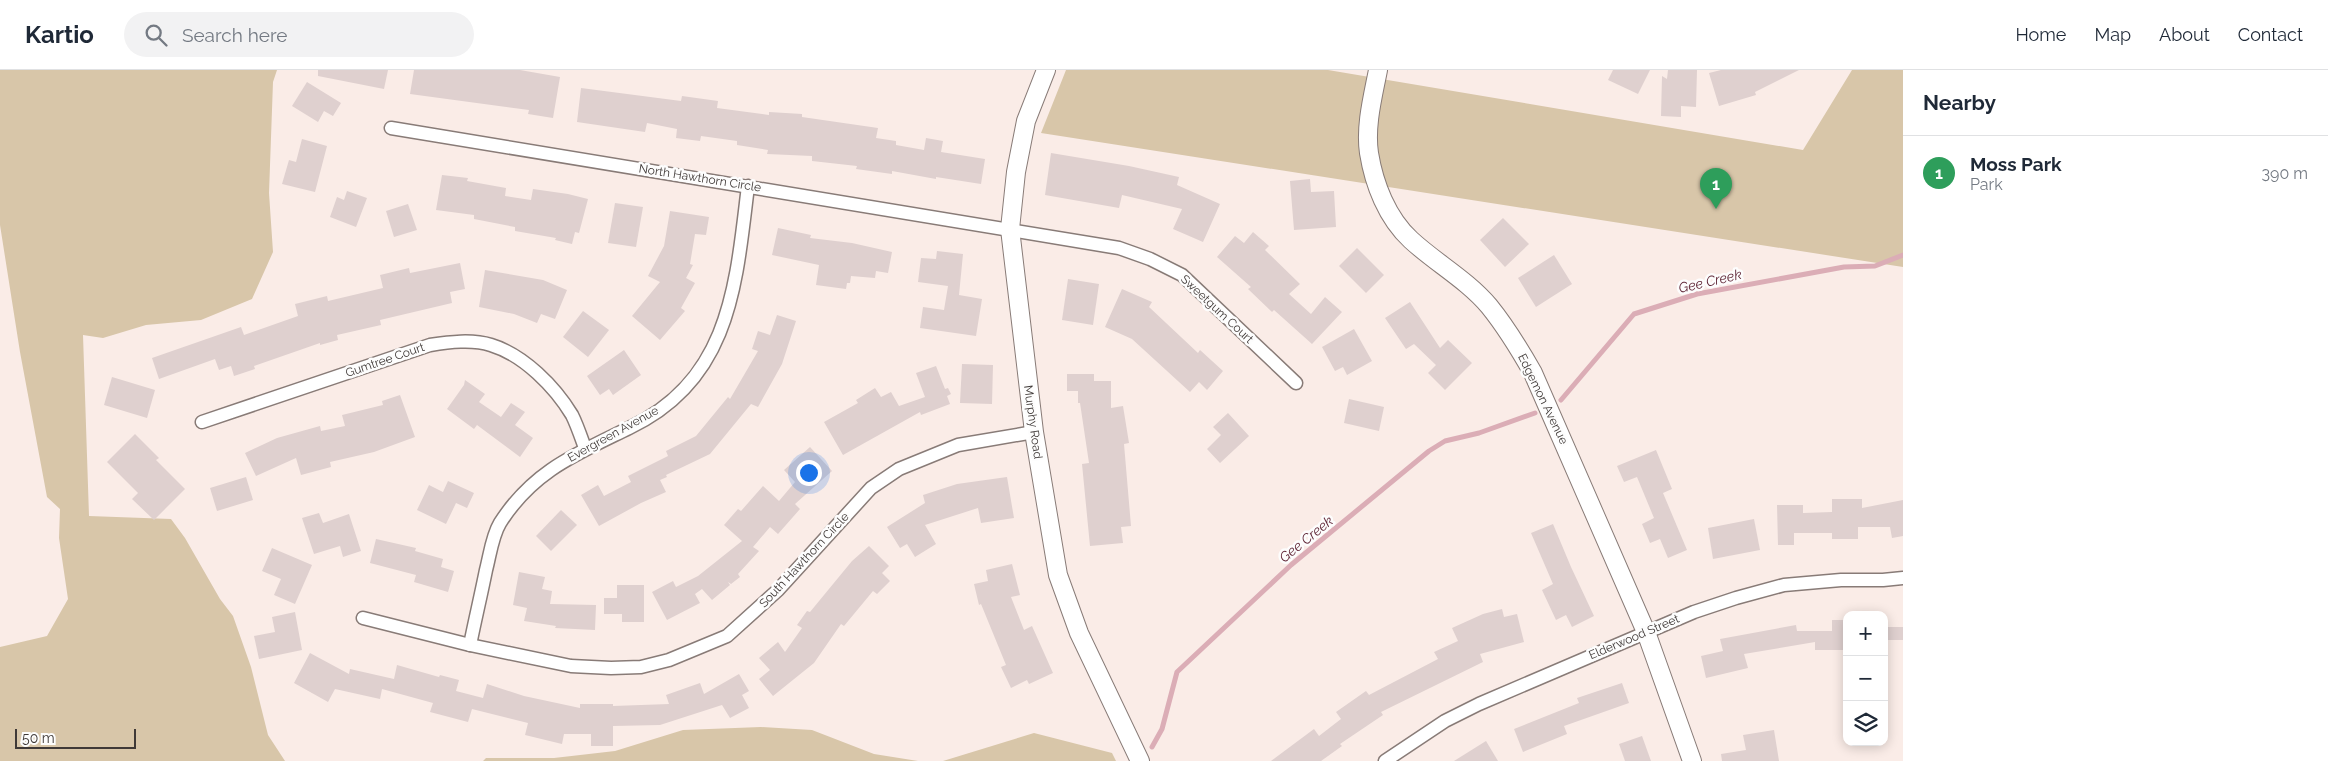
<!DOCTYPE html>
<meta charset="utf-8">
<style>
:root{--surface:#fff;--page:#f2f2f3;--text:#1f2937;--muted:#747a83;--line:#e0e1e3;--accent:#7931a3}
body{margin:0;font-family:Raleway,sans-serif;background:var(--page);color:var(--text)}
.controls{position:absolute;right:15px;bottom:15px;display:grid;overflow:hidden;border-radius:10px;box-shadow:0 2px 12px #0003}
.controls button{width:45px;height:45px;display:grid;place-items:center;padding:0;border:0;border-bottom:1px solid var(--line);background:var(--surface);color:var(--text);font:25px sans-serif}
.scale{position:absolute;left:15px;bottom:12px;width:121px;box-sizing:border-box;padding-left:5px;border:2px solid #3f3937;border-top:0;font-size:14px;line-height:18px;white-space:nowrap;color:#3f3937;-webkit-text-stroke:4px #fdfdfd;paint-order:stroke}
.you{position:absolute;left:808px;top:402px;width:18px;height:18px;margin:-12px;border:4px solid #fff;border-radius:50%;background:#1a73e8;box-shadow:0 0 0 8px #1a73e833}
.badge{display:grid;place-items:center;width:32px;height:32px;border-radius:50%;background:var(--accent);color:#fff;font-size:16px;font-weight:700}
.pin{position:absolute;translate:-50% -41px;filter:drop-shadow(0 1px 2px #0008)}
.pin::after{content:'';position:absolute;top:26px;width:18px;height:15px;background:inherit;clip-path:polygon(0 0,100% 0,50% 100%)}
.list{margin:0;padding:0;list-style:none}
h2{display:flex;justify-content:space-between;align-items:center;height:65px;margin:0;padding:0 20px;font-size:21px}
h2 small{font-size:16px;font-weight:400;color:var(--muted)}
.list li{display:grid;grid-template-columns:32px 1fr auto;gap:15px;align-items:center;box-sizing:border-box;height:75px;padding:0 20px;border-top:1px solid var(--line)}
.list b{display:block;font-size:19px;white-space:nowrap}
.list p{margin:0;font-size:16px;white-space:nowrap;color:var(--muted)}
.list em{font-size:16px;font-style:normal;color:var(--muted)}
.icon{flex:none;width:28px;height:28px;fill:none;stroke:currentColor;stroke-width:2;stroke-linecap:round;stroke-linejoin:round}
.map{position:relative;flex:none;width:1903px;height:691px;overflow:hidden}
header{display:flex;align-items:center;gap:30px;box-sizing:border-box;height:70px;padding:0 25px;background:var(--surface);border-bottom:1px solid var(--line)}
header strong{font-size:24px}
nav{display:flex;gap:28px;margin-inline-start:auto;font-size:18px}
.search{width:350px;height:45px;background:var(--page);display:flex;align-items:center;gap:12px;box-sizing:border-box;padding:0 18px;border-radius:28px;color:var(--muted);font-size:19px}
main{display:flex}
aside{flex:1;background:var(--surface)}
.map>svg:first-child{display:block}
.green{fill:#d8c6a9}
.lines{fill:none;stroke-linecap:round;stroke-linejoin:round}
.stream{stroke:#dbadb6;stroke-width:5}
.building{fill:#dfd0cf}
.street-casing{stroke:#887b77;stroke-width:15}
.secondary-casing{stroke:#887b77;stroke-width:20}
.street{stroke:#fff;stroke-width:12}
.secondary{stroke:#fff;stroke-width:18}
.labels{text-anchor:middle;dominant-baseline:central;stroke-width:5;stroke-linejoin:round;paint-order:stroke}
.street-label{font-size:12px;fill:#3f3937;stroke:#fdfdfd}
.water-label{font-size:14px;font-style:italic;fill:#5f2636;stroke:#fdfdfd}
</style>
<header>
<strong>Kartio</strong>
<div class="search"><svg class="icon" aria-label="search" viewBox="0 0 24 24"><circle cx="10" cy="10" r="6"/><path d="M15 15l6 6"/></svg>Search here</div>
<nav><a>Home</a><a>Map</a><a>About</a><a>Contact</a></nav>
</header>
<main>
<div class="map">
<svg width="1903" height="691" viewBox="0 0 1903 691">
<rect width="100%" height="100%" fill="#faece7"/>
<g class="green">
<polygon points="0,0 277,0 273,12 269,123 273,182 252,229 201,250 146,255 103,268 83,265 89,446 171,449 185,468 220,529 233,546 251,597 268,665 285,691 0,691 0,577 47,566 68,529 59,468 60,439 47,427 20,282 0,155"/>
<polygon points="1066,0 1328,0 1803,80 1852,0 1903,0 1903,197 1041,63"/>
<polygon points="761,657 812,660 874,684 918,691 483,691 486,688 554,688 615,681 683,660"/>
<polygon points="1034,663 1112,683 1116,691 943,691"/>
</g>
<g class="lines">
<g class="stream">
<polyline points="1561,330 1634,244 1697,224 1844,197 1875,196 1903,185"/>
<polyline points="1152,677 1162,659 1177,602 1291,495 1429,381 1445,371 1479,363 1535,343"/>
</g>
</g>
<g class="building">
<polygon points="318,0 388,0 384,19 318,6"/>
<polygon points="414,0 520,0 560,7 553,48 528,44 529,40 410,24"/>
<polygon points="1613,0 1650,0 1638,24 1608,10"/>
<polygon points="1668,0 1697,0 1696,37 1681,36 1681,47 1661,46 1662,6 1667,9"/>
<polygon points="1721,0 1799,0 1755,22 1756,25 1719,36 1709,3"/>
<polygon points="307,12 341,33 333,46 324,41 318,52 292,36"/>
<polygon points="581,18 681,31 682,26 718,31 717,38 769,45 769,42 802,44 802,47 878,58 876,68 896,71 896,75 924,80 926,68 943,71 941,82 985,89 981,114 936,107 936,109 892,101 892,104 856,99 857,96 812,91 812,86 767,84 768,80 737,75 737,71 701,66 700,71 676,68 677,59 647,53 645,62 577,52"/>
<polygon points="302,69 327,76 315,122 282,114 289,90 296,92"/>
<polygon points="1051,83 1129,96 1179,107 1177,115 1220,134 1203,172 1173,159 1182,139 1122,125 1119,138 1045,125"/>
<polygon points="442,105 468,108 467,111 506,118 505,126 531,130 533,119 568,124 588,129 579,163 575,162 572,174 555,170 556,168 515,161 515,157 474,149 474,145 436,140"/>
<polygon points="1310,109 1311,122 1334,121 1336,157 1294,160 1290,111"/>
<polygon points="347,121 367,128 356,157 330,147 337,127 344,130"/>
<polygon points="615,133 643,137 636,177 608,173"/>
<polygon points="408,134 417,160 394,167 386,141"/>
<polygon points="670,141 709,147 706,165 695,164 690,194 693,195 686,208 695,213 681,238 685,241 660,270 632,246 660,212 648,206 664,176"/>
<polygon points="1503,148 1529,174 1505,197 1480,170"/>
<polygon points="778,158 811,165 810,168 852,173 892,182 888,203 876,201 875,208 851,206 850,213 847,213 846,219 816,215 819,195 772,185"/>
<polygon points="1253,162 1269,176 1265,180 1300,214 1289,224 1311,244 1325,227 1342,242 1312,274 1274,240 1272,242 1248,219 1251,217 1217,187 1235,166 1244,173"/>
<polygon points="1357,178 1384,205 1366,223 1339,196"/>
<polygon points="937,181 963,184 959,225 982,229 976,266 920,258 923,237 944,240 948,216 918,212 921,188 936,189"/>
<polygon points="1554,185 1572,214 1536,237 1518,208"/>
<polygon points="460,193 465,219 450,222 452,233 380,250 381,255 337,265 338,270 320,275 320,273 254,296 255,299 234,306 231,296 219,300 215,289 159,309 152,288 241,257 244,265 298,246 295,234 327,226 328,231 383,218 380,205 409,198 410,203"/>
<polygon points="485,200 543,210 567,220 555,249 541,244 537,253 514,244 479,237"/>
<polygon points="1068,209 1099,214 1093,255 1062,250"/>
<polygon points="1122,219 1152,232 1149,237 1198,283 1200,280 1223,301 1207,320 1199,312 1190,322 1132,269 1105,257"/>
<polygon points="1410,232 1440,278 1448,270 1472,293 1445,320 1428,303 1436,295 1414,274 1406,279 1385,248"/>
<polygon points="583,241 609,260 588,287 563,267"/>
<polygon points="777,245 796,251 782,294 758,337 751,334 710,384 666,405 667,407 660,410 666,422 641,433 599,456 581,425 598,415 604,426 631,412 628,406 668,386 666,381 696,366 728,327 730,329 758,281 752,279 758,261 770,265"/>
<polygon points="1354,259 1372,291 1347,305 1343,297 1335,301 1322,277"/>
<polygon points="624,280 641,305 613,325 609,319 600,325 587,306"/>
<polygon points="962,294 993,295 992,334 960,333"/>
<polygon points="936,296 945,319 948,318 951,324 947,326 950,334 921,345 920,342 843,385 824,352 858,333 856,330 875,318 881,327 891,322 899,336 925,327 916,303"/>
<polygon points="1067,304 1094,304 1094,311 1111,311 1111,338 1123,336 1129,373 1124,374 1131,456 1121,457 1123,473 1090,476 1082,394 1089,393 1080,333 1078,333 1078,321 1067,321"/>
<polygon points="112,307 155,320 147,348 104,335"/>
<polygon points="465,310 485,324 479,332 501,347 511,333 525,342 515,355 533,368 520,387 477,355 474,359 447,339 464,315"/>
<polygon points="400,325 415,367 374,382 330,392 331,397 301,405 296,388 256,406 245,383 277,368 320,356 321,361 345,356 342,345 383,335 382,331"/>
<polygon points="1349,329 1384,337 1379,361 1344,353"/>
<polygon points="1228,343 1249,366 1220,393 1207,379 1221,365 1213,357"/>
<polygon points="135,364 159,388 156,390 185,419 154,450 132,429 138,423 107,392"/>
<polygon points="810,377 832,401 795,434 800,439 778,464 770,457 753,477 759,481 738,504 740,507 731,514 728,512 730,515 712,530 702,519 695,524 700,533 667,550 652,522 673,511 676,517 698,506 742,471 724,455 738,439 741,441 763,416 779,431 795,412 784,400"/>
<polygon points="1656,380 1672,419 1663,423 1687,480 1668,488 1660,469 1650,473 1642,454 1654,448 1637,407 1624,412 1617,396"/>
<polygon points="246,407 253,430 217,441 210,418"/>
<polygon points="1007,407 1014,448 981,453 978,438 925,455 936,474 915,487 907,474 900,478 887,457 925,433 923,425 957,414"/>
<polygon points="448,411 474,423 467,438 456,433 446,454 417,440 429,415 443,422"/>
<polygon points="1832,429 1862,429 1862,438 1903,430 1903,466 1892,468 1890,457 1858,457 1858,469 1832,469 1832,463 1794,463 1794,475 1778,475 1777,435 1803,435 1803,443 1832,442"/>
<polygon points="561,440 577,455 551,481 536,466"/>
<polygon points="319,443 323,453 349,444 361,481 343,487 340,476 314,484 302,448"/>
<polygon points="1754,449 1760,480 1713,489 1708,458"/>
<polygon points="1553,454 1571,497 1594,546 1572,557 1566,545 1556,550 1542,520 1553,514 1531,463"/>
<polygon points="376,469 416,478 415,481 443,489 441,497 454,501 448,522 414,512 416,505 370,493"/>
<polygon points="869,476 889,496 882,503 890,511 877,524 873,521 844,556 841,554 814,593 773,626 759,609 770,600 759,588 778,572 785,582 802,558 797,555 807,541 810,542 852,491"/>
<polygon points="272,478 312,495 295,534 274,525 281,509 262,501"/>
<polygon points="1012,494 1020,525 1011,527 1024,560 1032,556 1053,603 1029,614 1027,610 1011,618 1001,597 1006,595 981,534 979,535 974,514 988,511 986,500"/>
<polygon points="519,502 545,507 542,519 552,521 550,534 596,535 595,560 555,558 556,556 524,551 527,538 513,535"/>
<polygon points="617,515 644,515 644,552 622,552 622,544 604,544 604,528 617,528"/>
<polygon points="1502,539 1504,547 1517,544 1524,572 1480,584 1483,592 1381,642 1383,645 1340,674 1342,676 1321,691 1271,691 1314,659 1319,666 1341,649 1336,642 1366,621 1369,625 1438,589 1434,582 1458,571 1452,558 1483,544"/>
<polygon points="295,542 302,580 259,589 254,566 275,562 272,547"/>
<polygon points="1832,550 1847,550 1847,580 1815,580 1815,572 1744,584 1748,598 1706,608 1701,586 1723,581 1720,569 1796,555 1797,561 1832,561"/>
<rect x="1884" y="557" width="19" height="13"/>
<polygon points="310,583 349,604 350,599 394,609 397,595 439,607 440,605 459,610 456,621 483,628 487,614 524,626 580,638 580,634 613,634 613,636 669,634 666,625 700,613 704,624 739,604 749,621 742,625 749,638 730,648 722,635 660,655 613,656 613,676 591,676 591,664 564,664 562,674 525,665 528,653 472,639 468,652 430,642 433,633 382,619 380,629 335,619 328,632 294,613"/>
<polygon points="1622,613 1629,633 1564,656 1567,664 1523,682 1514,659 1579,633 1577,628"/>
<polygon points="1774,660 1779,691 1722,691 1721,684 1746,680 1743,665"/>
<polygon points="1642,666 1651,691 1625,691 1619,674"/>
<polygon points="1486,671 1498,691 1454,691"/>
</g>
<g class="lines">
<g class="street-casing">
<g id="street">
<polyline points="391,58 1119,178 1150,189 1182,205 1296,313"/>
<path d="M202 352 430 275C449 272 472 269 491 275 524 285 555 317 572 345 577 355 581 367 585 378"/>
<polyline points="363,548 470,575 571,596 611,598 641,597 669,590 727,566 778,520 871,418 899,399 958,375 1034,362"/>
<path d="M470 575C475 550 481 525 486 500 490 485 492 466 500 453 533 401 576 384 629 358 731 310 736 214 748 116"/>
<polyline points="1385,691 1445,651 1479,634 1694,542 1736,528 1784,515 1841,510 1883,510 1903,508"/>
</g>
</g>
<g class="secondary-casing">
<g id="secondary">
<polyline points="1046,0 1026,51 1016,102 1010,159 1034,362 1058,505 1079,563 1140,691"/>
<path d="M1378 0C1373 26 1365 56 1369 83 1374 114 1387 148 1411 170 1436 193 1467 210 1489 236 1506 257 1520 280 1533 303L1646 562 1692 691"/>
</g>
</g>
<use href="#street" class="street"/>
<use href="#secondary" class="secondary"/>
</g>
<g class="labels">
<g class="street-label">
<text transform="translate(700 108) rotate(9)">North Hawthorn Circle</text>
<text transform="translate(1217 239) rotate(43)">Sweetgum Court</text>
<text transform="translate(385 290) rotate(-19)">Gumtree Court</text>
<text transform="translate(1543 329) rotate(64)">Edgemon Avenue</text>
<text transform="translate(1033 352) rotate(82)">Murphy Road</text>
<text transform="translate(613 364) rotate(-29)">Evergreen Avenue</text>
<text transform="translate(804 490) rotate(-47)">South Hawthorn Circle</text>
<text transform="translate(1634 567) rotate(-23)">Elderwood Street</text>
</g>
<g class="water-label">
<text transform="translate(1710 211) rotate(-13)">Gee Creek</text>
<text transform="translate(1306 469) rotate(-39)">Gee Creek</text>
</g>
</g>
</svg>
<div class="controls">
<button>+</button>
<button>−</button>
<button><svg class="icon" aria-label="layers" viewBox="0 0 24 24"><path d="M12 4l9 5-9 5-9-5zM3 14l9 5 9-5"/></svg></button>
</div>
<div class="scale">50 m</div>
<div class="you"></div>
<div class="pin badge" style="left:1716px;top:139px;background:#2e9e5b">1</div>
</div>
<aside>
<h2>Nearby<small></small></h2>
<ul class="list">
<li><span class="badge" style="background:#2e9e5b">1</span><div><b>Moss Park</b><p>Park</p></div><em>390 m</em></li>
</ul>
</aside>
</main>
